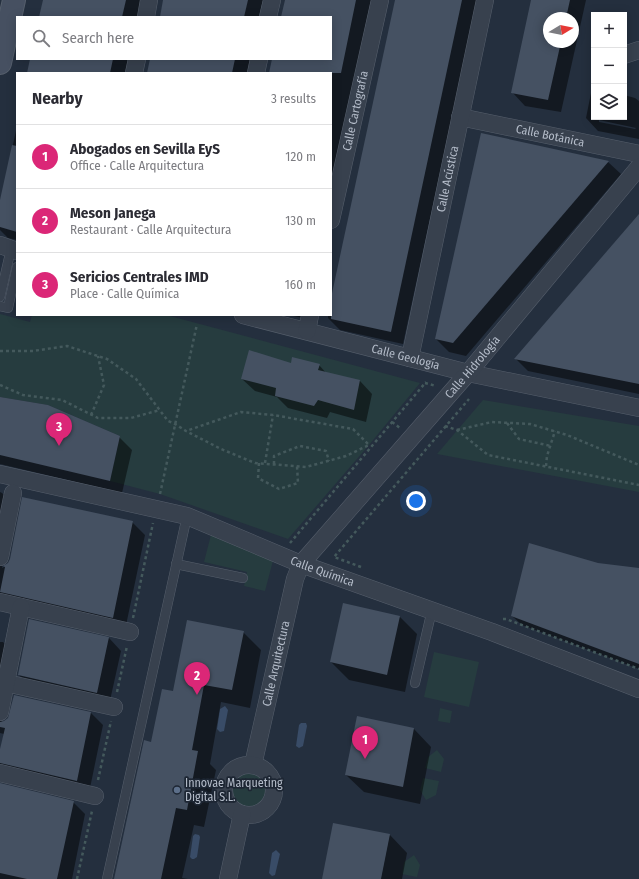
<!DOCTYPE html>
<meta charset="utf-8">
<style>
:root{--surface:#fff;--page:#f7f7f7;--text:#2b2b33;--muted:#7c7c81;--line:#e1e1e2;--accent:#db2777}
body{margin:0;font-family:"Fira Sans Condensed",sans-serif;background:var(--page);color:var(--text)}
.controls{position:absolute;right:12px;top:12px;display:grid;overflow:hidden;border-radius:0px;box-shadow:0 2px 10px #0003}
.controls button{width:36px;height:36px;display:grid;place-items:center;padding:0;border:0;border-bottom:1px solid var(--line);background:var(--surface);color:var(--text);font:20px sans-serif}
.compass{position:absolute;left:543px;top:12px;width:36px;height:36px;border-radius:50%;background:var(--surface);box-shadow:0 2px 10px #0003;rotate:80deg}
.you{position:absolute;left:416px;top:501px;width:14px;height:14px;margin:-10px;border:3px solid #fff;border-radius:50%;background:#1a73e8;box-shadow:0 0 0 6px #1a73e833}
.badge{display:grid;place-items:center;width:26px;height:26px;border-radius:50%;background:var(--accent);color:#fff;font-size:13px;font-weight:700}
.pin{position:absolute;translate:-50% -33px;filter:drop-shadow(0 1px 2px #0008)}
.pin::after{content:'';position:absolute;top:21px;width:14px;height:12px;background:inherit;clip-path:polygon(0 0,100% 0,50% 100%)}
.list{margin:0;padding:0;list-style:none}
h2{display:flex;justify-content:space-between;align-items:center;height:52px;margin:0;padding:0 16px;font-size:17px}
h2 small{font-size:13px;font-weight:400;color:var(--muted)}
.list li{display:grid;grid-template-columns:26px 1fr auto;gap:12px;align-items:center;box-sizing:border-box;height:64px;padding:0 16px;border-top:1px solid var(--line)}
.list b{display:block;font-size:15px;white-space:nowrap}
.list p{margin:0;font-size:13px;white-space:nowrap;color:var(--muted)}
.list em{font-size:13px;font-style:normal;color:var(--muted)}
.icon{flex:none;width:22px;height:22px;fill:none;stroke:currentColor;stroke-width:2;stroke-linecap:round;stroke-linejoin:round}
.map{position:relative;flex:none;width:639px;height:879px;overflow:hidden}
.search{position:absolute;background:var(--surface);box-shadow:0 2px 10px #0003;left:16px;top:16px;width:316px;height:44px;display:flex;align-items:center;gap:10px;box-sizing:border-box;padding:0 14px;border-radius:0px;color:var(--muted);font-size:15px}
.panel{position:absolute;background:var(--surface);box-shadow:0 2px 10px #0003;left:16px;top:72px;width:316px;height:244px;border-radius:0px}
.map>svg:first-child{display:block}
.green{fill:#263c3f}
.water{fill:#394c67}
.shadow{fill:#0007;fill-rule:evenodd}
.building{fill:#455162}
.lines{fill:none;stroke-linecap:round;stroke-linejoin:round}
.lane-casing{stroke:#565f6c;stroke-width:10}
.street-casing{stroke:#565f6c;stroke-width:18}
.secondary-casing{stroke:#565f6c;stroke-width:24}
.path{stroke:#44595c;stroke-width:2.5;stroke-dasharray:3 3;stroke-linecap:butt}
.lane{stroke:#38414e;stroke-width:9}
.street{stroke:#38414e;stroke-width:17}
.secondary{stroke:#465061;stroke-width:22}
.service-dot{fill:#5c6f8a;stroke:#1d2633;stroke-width:1.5}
.labels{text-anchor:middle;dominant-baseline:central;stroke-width:3.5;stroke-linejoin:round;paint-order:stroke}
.street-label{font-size:12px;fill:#b4bcc9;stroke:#1d2633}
.poi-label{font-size:12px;fill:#b4bcc9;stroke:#1d2633;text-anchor:start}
</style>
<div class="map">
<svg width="639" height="879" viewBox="0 0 639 879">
<rect width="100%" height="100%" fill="#242f3e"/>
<g class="green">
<polygon points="0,314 30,322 32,315 166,315 420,383 369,445 288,539 160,494 110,481 120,436 48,405 0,397"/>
<polygon points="483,400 639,426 639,492 437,454"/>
<polygon points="213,527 275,553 265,591 244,586 247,572 204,562"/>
<polygon points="434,652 479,662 469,707 424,697"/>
<polygon points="440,708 452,711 450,723 438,721"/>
<polygon points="437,750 444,759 441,772 425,768 428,757"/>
<circle cx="249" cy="790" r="25"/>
<polygon points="423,778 439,781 436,795 426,800 420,790"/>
<polygon points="414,855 420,865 417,877 402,874 404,862"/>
</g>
<g class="water">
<polygon points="225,706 228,710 224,731 220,732 217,729 220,709"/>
<polygon points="301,723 306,723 307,726 303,746 299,748 296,746 299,725"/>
<polygon points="195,834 199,835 200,837 197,857 194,859 192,859 190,857 193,836"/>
<polygon points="276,850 280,854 275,875 272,876 269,873 272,853"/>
</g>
<g class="shadow">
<polygon points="44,0 141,0 137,17 40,17"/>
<polygon points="164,0 263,0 259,17 161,17"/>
<polygon points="286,0 371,0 331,188 331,73 270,73 273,59 331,59 331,17 282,17"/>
<polygon points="396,0 477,0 403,344 340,330 328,318 328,315 331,315 331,302"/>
<path d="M532 0H586L561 112 525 106 513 93ZM549 18H573V42H549Z"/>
<polygon points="31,59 128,59 125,73 28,73"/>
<polygon points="151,59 250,59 247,73 148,73"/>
<path d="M592 88H594V117H624V95L635 98 639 101V139L598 131 586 118ZM599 120 636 128 635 129 599 122Z"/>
<polygon points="17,126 17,240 8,238 0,230 0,205"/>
<polygon points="482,134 608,162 621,174 466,356 449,352 436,339"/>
<polygon points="639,216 639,394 528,371 516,359"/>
<polygon points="289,315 304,315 303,318"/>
<polygon points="319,365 327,374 360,381 372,394 366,422 330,412 327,418 288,408 277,397 255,391 242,379"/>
<polygon points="0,398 119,437 132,450 122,493 0,464"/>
<polygon points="0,492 2,493 15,505 2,568 8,565 132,522 145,535 125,630 0,607"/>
<polygon points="597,564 639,569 639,669 522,625 512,616"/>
<polygon points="400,617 417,634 405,692 349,680 331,662"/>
<polygon points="243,632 261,650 250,708 221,702 210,764 216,770 204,827 194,825 182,878 188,879 115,879 152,743 174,692"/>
<polygon points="109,638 121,651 109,705 31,688 19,675"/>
<polygon points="0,642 3,642 16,655 2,723 9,719 14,696 91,713 103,725 89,793 0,766 0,753 4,734 0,733"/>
<polygon points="414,729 431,747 420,804 364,792 346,775"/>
<polygon points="0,784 73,802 85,814 72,879 0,879"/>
<polygon points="390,835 407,853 402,879 323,879"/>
</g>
<g class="building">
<polygon points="43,0 126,0 122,17 39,17"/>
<polygon points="163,0 248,0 244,17 160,17"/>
<polygon points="285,0 356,0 341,73 269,73 272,59 331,59 331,17 281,17"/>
<polygon points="395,0 462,0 391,332 331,319 331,298"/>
<polygon points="531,0 570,0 566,18 549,18 549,42 561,42 548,100 511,93"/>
<polygon points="30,59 113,59 110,73 27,73"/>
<polygon points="150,59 235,59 232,73 147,73"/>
<polygon points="481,133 609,161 453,343 435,339"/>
<polygon points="12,145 17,146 17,232 0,227 0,200"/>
<polygon points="639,214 639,384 514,359"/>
<polygon points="249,350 291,363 292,357 320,364 318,370 360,380 354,410 318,400 314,406 275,396 276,388 241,379"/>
<polygon points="0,397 48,405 120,436 110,481 0,455"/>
<polygon points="22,497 133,521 113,618 0,592 5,567 3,566 8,563 10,559"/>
<polygon points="529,543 598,563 639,568 639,664 511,616"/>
<polygon points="343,603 400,616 387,675 330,662"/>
<polygon points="29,619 109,637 97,693 18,675"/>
<polygon points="187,620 244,631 232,690 204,685 192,750 198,751 187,810 176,808 161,879 114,879 144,740 151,742 162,689 173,691"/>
<polygon points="14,695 91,712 77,781 0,763 0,749 5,728 0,727 0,722 4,721 8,718"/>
<polygon points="357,716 414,728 403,787 345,775"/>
<polygon points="0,783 74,801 57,879 27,879 0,873"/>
<polygon points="333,823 390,834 381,879 322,879"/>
</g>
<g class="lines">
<g class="lane-casing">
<g id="lane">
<polyline points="0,297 11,249"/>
<polyline points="0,306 8,308 17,267"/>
<polyline points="176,564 243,578"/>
<polyline points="415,683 432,610"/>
<polyline points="107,879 187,516"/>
</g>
</g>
<g class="street-casing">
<g id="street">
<polyline points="146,17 149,0"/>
<polyline points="268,17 272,0"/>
<polyline points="624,55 639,50"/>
<polyline points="134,73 137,59"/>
<polyline points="256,73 259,59"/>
<path id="s1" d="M460 117 639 154"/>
<path id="s2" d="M331 220 380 0"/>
<polyline points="0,245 17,251"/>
<path id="s3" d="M243 315 468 373 639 408"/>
<polyline points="307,331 310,315"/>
<path id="s4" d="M410 358 485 0"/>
<path id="s5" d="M0 474 187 516 301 564 492 632 639 689"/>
<polyline points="0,557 13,493"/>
<polyline points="0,602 130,632"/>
<polyline points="6,683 114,707"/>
<polyline points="0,712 21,607"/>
<path id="s6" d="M253 765 295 579 301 564 468 373 639 167"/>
<circle cx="249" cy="790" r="25"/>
<polyline points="0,773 95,796"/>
<polyline points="228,879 242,814"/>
</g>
</g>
<g class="secondary-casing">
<polyline id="secondary" points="0,63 14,0"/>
</g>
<g class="path">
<polyline points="0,351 33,351 67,346 107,359 136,379 168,421 175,424 186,431 221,449 255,463 306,467 346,456 369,445 353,429 273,415 241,412 186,431"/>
<polyline points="425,383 436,386"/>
<polyline points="0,385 23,395 62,400 98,418 131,418 160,410"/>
<polyline points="91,415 104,385 98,356"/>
<polyline points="392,422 400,428"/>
<polyline points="507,423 519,439 551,446"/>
<polyline points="445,426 457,430 488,455 639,485"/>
<polyline points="457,430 492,422 530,424 567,435 639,465"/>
<polyline points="259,463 258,478 279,489 298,483 297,466"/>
<polyline points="265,463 273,415"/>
<polyline points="274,464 274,456 300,446 326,451 329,461"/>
<polyline points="546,466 547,456 555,431"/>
<polyline points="160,494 197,324"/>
<polyline points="290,543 426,382"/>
<polyline points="361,567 334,557 469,399"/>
<polyline points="133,618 153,523"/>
<polyline points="503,619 506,619 639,669"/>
<polyline points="117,692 127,646"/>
<polyline points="98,780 111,721"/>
<polyline points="77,879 92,811"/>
</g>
<use href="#lane" class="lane"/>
<use href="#street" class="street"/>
<use href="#secondary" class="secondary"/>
</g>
<circle class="service-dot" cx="177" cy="790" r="4"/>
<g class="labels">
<g class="street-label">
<text stroke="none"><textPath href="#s2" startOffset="112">Calle Cartografía</textPath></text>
<text stroke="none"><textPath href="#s1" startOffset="92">Calle Botánica</textPath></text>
<text stroke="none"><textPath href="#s4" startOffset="183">Calle Acústica</textPath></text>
<text stroke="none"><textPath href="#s3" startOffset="168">Calle Geología</textPath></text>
<text stroke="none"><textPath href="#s6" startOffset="468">Calle Hidrología</textPath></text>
<text stroke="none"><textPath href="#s5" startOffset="338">Calle Química</textPath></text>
<text stroke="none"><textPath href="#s6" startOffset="104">Calle Arquitectura</textPath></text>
</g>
<g class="poi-label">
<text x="185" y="783">Innovae Marqueting<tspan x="185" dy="14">Digital S.L.</tspan></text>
</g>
</g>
</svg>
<div class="controls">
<button>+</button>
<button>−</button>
<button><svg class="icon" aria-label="layers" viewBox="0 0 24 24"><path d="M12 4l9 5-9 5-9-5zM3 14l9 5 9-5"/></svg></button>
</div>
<svg class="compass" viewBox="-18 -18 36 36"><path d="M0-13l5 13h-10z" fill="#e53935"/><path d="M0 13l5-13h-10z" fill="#7c7c81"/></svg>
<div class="you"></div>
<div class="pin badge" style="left:365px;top:759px">1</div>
<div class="pin badge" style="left:197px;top:695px">2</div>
<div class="pin badge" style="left:59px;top:446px">3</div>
<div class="search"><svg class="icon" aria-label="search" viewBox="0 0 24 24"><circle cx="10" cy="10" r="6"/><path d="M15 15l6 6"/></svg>Search here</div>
<section class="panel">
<h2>Nearby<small>3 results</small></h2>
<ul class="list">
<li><span class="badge">1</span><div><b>Abogados en Sevilla EyS</b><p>Office · Calle Arquitectura</p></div><em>120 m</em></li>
<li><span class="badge">2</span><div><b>Meson Janega</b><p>Restaurant · Calle Arquitectura</p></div><em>130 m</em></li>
<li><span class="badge">3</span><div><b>Sericios Centrales IMD</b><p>Place · Calle Química</p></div><em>160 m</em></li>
</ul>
</section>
</div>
